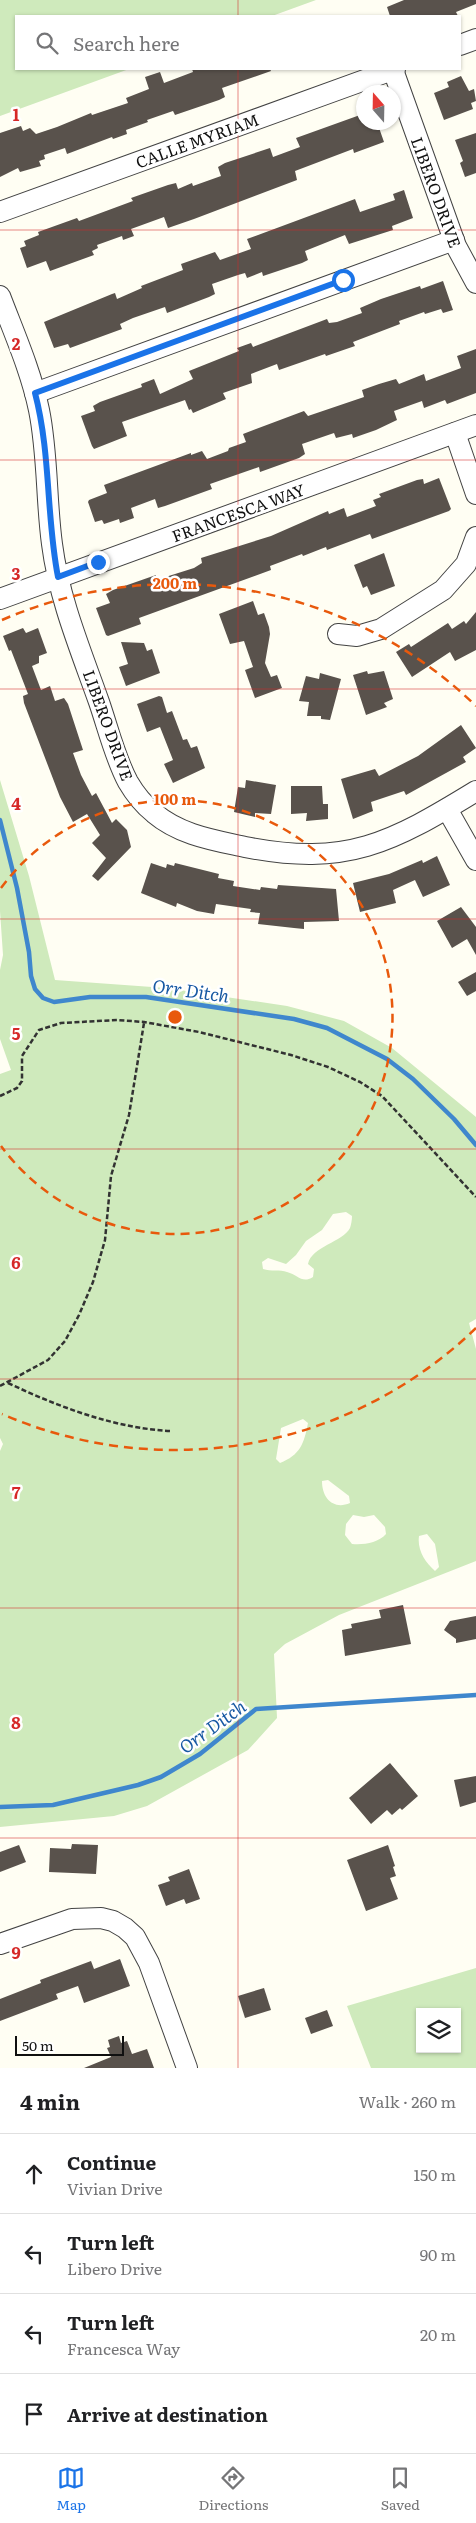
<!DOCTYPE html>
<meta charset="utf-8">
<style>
:root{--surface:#fff;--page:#f6f6f6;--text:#202124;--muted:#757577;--line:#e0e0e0;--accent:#1a73e8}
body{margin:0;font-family:Literata,serif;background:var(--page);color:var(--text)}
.controls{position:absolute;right:15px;bottom:15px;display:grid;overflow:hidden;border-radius:0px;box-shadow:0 1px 4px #0004}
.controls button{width:45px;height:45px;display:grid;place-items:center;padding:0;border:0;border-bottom:1px solid var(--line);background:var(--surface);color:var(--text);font:25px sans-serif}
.compass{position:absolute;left:356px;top:85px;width:45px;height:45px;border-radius:50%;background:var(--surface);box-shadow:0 1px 4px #0004;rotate:340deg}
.scale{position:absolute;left:15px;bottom:12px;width:109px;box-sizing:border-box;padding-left:5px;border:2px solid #101010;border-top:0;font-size:14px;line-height:18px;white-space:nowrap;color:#101010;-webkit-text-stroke:4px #fff;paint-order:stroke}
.stop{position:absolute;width:15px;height:15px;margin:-11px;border:4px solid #1a73e8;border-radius:50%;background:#fff}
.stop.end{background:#1a73e8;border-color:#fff;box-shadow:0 1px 5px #0008}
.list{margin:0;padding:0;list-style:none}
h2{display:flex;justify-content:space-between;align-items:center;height:65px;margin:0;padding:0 20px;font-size:21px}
h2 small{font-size:16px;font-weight:400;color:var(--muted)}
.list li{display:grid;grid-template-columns:32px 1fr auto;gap:15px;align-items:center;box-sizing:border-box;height:80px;padding:0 20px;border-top:1px solid var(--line)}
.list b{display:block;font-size:19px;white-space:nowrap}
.list p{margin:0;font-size:16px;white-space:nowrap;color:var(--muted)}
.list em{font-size:16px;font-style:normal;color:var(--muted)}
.icon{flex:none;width:28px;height:28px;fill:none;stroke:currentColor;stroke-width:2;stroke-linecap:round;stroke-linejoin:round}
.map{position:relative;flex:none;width:476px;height:2068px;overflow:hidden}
.search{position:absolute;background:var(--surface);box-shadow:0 1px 4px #0004;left:15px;right:15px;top:15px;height:55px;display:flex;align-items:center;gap:12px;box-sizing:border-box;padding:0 18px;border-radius:0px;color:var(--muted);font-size:19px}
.sheet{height:385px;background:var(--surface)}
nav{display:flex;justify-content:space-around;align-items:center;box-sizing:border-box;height:70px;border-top:1px solid var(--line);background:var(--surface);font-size:14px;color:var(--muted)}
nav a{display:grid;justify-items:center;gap:2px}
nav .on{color:var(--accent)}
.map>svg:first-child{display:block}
.green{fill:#cfeabc;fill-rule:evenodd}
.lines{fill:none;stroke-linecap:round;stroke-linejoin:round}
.stream{stroke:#3f87cd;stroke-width:4.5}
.building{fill:#59524c}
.minor-casing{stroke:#434343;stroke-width:22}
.path{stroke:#323232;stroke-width:2.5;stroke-dasharray:5 2.5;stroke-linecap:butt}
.minor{stroke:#fff;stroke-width:20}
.route{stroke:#1a73e8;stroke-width:6}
.grid{fill:none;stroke:#d62828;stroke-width:1;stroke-opacity:0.55}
.ring{fill:none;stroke:#e8590c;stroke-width:2.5;stroke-dasharray:9 6}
.labels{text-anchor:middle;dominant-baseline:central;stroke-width:5;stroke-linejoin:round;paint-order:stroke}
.street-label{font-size:16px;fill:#101010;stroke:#fff}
.water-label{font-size:18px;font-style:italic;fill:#1859a3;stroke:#fff}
.grid-label{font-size:16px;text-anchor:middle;font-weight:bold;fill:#d62828;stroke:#fff;stroke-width:5;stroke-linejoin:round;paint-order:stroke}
.centre{fill:#e8590c;stroke:#fff;stroke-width:2.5}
.ring-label{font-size:15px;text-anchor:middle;font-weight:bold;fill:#e8590c;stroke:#fff;stroke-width:5;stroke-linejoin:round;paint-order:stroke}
</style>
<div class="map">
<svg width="476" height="2068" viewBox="0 0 476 2068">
<rect width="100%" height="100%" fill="#fffef3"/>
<g class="green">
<polygon points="0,0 316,0 272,16 16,16 16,69 129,69 0,116"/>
<path d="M0 780 29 876 55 980 166 988 287 1006 344 1021 392 1048 476 1117V1319L469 1323 476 1349V1561L339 1615 285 1644 274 1654 277 1718 248 1750 147 1806 114 1816 0 1827V1451L3 1444 0 1438V1074L11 1070 0 1039V970L3 955 0 911ZM346 1212 352 1216C352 1220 351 1225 350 1228 343 1242 312 1246 308 1264L314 1269 313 1277C302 1284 298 1275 287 1272 280 1269 271 1272 263 1269L262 1262 268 1258 286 1264 296 1255 306 1241 322 1230 333 1214ZM303 1419 308 1423C304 1444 300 1455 280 1463L276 1459 281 1428ZM328 1480 349 1496 350 1503C334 1510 322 1499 322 1481ZM353 1515 364 1517 374 1515 385 1527 386 1534C378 1543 364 1545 352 1544L345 1535 346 1524ZM427 1534 435 1544 439 1567 435 1571C425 1562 417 1550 419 1536Z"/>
<path d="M476 1968V2068H371L347 2006ZM420 2012H457V2049H420Z"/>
</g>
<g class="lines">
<g class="stream">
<polyline points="0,820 17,888 29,952 31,976 35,989 43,998 54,1002 90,997 146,997 294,1019 327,1028 387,1059 413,1079 454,1119 476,1145"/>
<polyline points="0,1807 53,1805 138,1785 161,1777 200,1754 256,1709 476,1695"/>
</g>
</g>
<g class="building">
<polygon points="476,0 476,4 456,12 458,16 390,16 387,7 404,0"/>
<polygon points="192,69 270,69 271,71 222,88 225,97 219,100 175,115 173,111 147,120 148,122 126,130 127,134 113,139 112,137 67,154 65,148 44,155 45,159 39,161 41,166 20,172 18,168 0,177 0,133 21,126 23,131 30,128 36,134 57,127 91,113 92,115 128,103 126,98 149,89 145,77 160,72 164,83 193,72"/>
<polygon points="461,76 469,91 474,89 476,101 471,103 473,109 444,120 434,93 449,87 447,82"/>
<polygon points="360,115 362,122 377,122 384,142 354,153 353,149 295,171 297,180 194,219 168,228 164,217 131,229 134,236 123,240 122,236 97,245 98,248 92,251 94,255 50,271 46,261 27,268 20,248 26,246 24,241 39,235 38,232 77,218 79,221 133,201 131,198 168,185 176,183 178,189 192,183 193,186 221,176 218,167 225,163 270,148 273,157 300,147 296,138"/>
<polygon points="476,133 476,173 465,177 460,163 463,161 455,140"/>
<polygon points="404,190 413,218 392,226 393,230 349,244 345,235 305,251 308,260 302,263 263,276 262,272 247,278 245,273 238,275 212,284 215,294 209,297 167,313 165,307 133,318 120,324 122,329 70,348 68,344 54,348 44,322 112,294 115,293 117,299 142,288 141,286 183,270 181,264 215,252 220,260 251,249 247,239 355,199 360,212 395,200 393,194"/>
<polygon points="443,281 453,310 443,313 441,309 425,314 424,312 399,321 400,324 353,342 355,346 326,356 325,354 279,370 277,364 251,374 252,383 223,393 226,399 193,413 191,409 189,410 185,400 122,422 127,436 94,449 92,446 81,416 95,411 93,406 100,402 142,387 141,384 154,379 160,394 193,379 189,371 239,351 237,348 251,343 253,347 327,319 329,323 337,322 362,313 360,308 381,299 420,286 421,289"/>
<polygon points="476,349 476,393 447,404 445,400 424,408 422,401 394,411 397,420 376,430 353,438 352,434 336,438 334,433 302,444 305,454 299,458 260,472 259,467 210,484 212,489 165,506 158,508 155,499 131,508 134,518 120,523 119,519 104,524 102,520 95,522 88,502 89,500 107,493 104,485 191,453 191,455 202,451 207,459 228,451 229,448 246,442 243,434 304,411 308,416 364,397 362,390 379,384 396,379 399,384 424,374 426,381 461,368 457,356"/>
<polygon points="439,478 451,509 449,511 372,539 370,534 327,550 326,547 303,556 302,554 270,566 271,570 139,618 141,624 108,636 106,635 96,608 110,603 106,594 113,590 156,575 156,580 194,568 202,563 201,558 271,536 328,511 329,514 344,508 347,517 376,506 373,500 381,497 379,494 417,480 423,479 424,484"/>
<polygon points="384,553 395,586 371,595 367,586 363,588 354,565"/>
<polygon points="253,601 258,615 264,613 269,627 270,634 265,663 271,677 277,675 282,688 255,698 245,670 253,667 244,641 230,644 219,614"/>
<polygon points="476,612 476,650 455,661 450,652 412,677 396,652 409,644 411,647 448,623 452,629 464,621 466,624"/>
<polygon points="23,628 26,633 38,628 47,653 39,656 39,663 32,666 41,690 50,686 55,701 64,698 68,704 83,750 73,753 81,775 92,796 96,793 112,823 116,819 127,830 131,847 98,881 92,876 106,858 92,843 100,835 87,814 73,822 60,797 24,703 23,696 28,694 11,650 9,651 3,636"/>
<polygon points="121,642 144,643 147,651 152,649 160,673 126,686 119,667 128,664"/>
<polygon points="367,671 368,674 384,671 393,699 384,703 387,707 366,715 353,675"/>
<polygon points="320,673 341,679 330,720 321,719 321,716 307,716 309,702 299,701 306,676 319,679"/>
<polygon points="159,696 162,697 167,713 172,711 183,740 187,739 191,748 197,746 205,768 173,783 164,764 173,760 160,727 147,732 137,704"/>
<polygon points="461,725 476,748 463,757 466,762 406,795 404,791 371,802 373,811 353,819 341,779 375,769 379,776 418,756"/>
<polygon points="246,780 276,785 271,814 255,813 255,817 234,812 238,787 245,788"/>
<polygon points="291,786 322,786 323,804 328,804 328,819 306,821 307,813 291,814"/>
<polygon points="437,856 450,885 423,897 415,880 393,890 396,903 360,912 353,883 389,874 422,860 423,863"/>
<polygon points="151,863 166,868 167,864 174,866 175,863 219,874 218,878 234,881 233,886 260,890 261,887 277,889 278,885 336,889 339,921 304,922 304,929 294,928 258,924 260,913 250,912 251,909 216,904 214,914 197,911 177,903 176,907 141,893"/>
<polygon points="461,907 476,927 476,955 467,939 452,948 437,921"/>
<polygon points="476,972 476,991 467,996 458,982"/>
<polygon points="403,1605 411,1644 345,1656 342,1630 352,1628 351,1624 381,1618 379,1610"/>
<polygon points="476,1616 476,1639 456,1643 456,1639 444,1630 450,1621"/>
<polygon points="390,1763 418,1796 402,1810 400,1808 392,1815 387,1810 371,1824 349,1798"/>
<polygon points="476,1776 476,1802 460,1807 454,1780"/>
<polygon points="72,1844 98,1845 96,1874 49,1872 50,1848 71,1849"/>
<polygon points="19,1845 26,1862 0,1872 0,1852"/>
<polygon points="388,1845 395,1866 393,1867 396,1876 390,1878 398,1899 366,1911 347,1860"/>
<polygon points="189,1869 200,1899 186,1904 184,1899 166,1906 158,1885 170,1881 168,1877"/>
<polygon points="120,1959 130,1986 84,2003 78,1986 56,1994 58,1999 0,2021 0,1999 41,1983 40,1980 91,1961 94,1969"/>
<polygon points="264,1988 271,2010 245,2018 238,1996"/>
<polygon points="327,2010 333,2026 311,2034 305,2018"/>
<polygon points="119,2036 121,2043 127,2041 132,2054 147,2049 154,2068 84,2068 111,2057 107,2048 110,2047 108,2040"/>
</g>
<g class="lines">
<g class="minor-casing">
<g id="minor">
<polyline points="460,45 476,39"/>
<polyline points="393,70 456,246 476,283"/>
<polyline points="0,212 395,69"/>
<path d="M0 296C14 333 31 371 39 410 48 454 46 500 52 544 59 599 81 651 99 702 108 728 115 758 128 782 135 794 144 805 154 813 180 835 213 840 245 847 347 867 391 843 476 791"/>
<polyline points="35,393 454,240"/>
<polyline points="455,433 476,494"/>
<polyline points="0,599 476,425"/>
<polyline points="338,634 357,636 381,629 443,590 466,564 476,537"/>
<polyline points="447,809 476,860"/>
<polyline points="0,1944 72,1919 101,1918 113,1921 125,1928 135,1937 149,1963 187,2068"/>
</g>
</g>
<g class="path">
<polyline points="0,1096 17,1088 22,1081 22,1056 39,1030 61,1023 117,1020 144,1022 199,1032 291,1055 328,1067 360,1082 382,1096 476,1197"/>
<path d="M8 1383C59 1407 114 1428 170 1431"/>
<polyline points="0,1386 48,1360 65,1341 79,1315 93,1282 105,1240 111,1176 129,1115 144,1023"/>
</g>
<use href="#minor" class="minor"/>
</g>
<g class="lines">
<path class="route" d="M98 562 58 577C46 516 51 454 35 393L343 280"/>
</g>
<path class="grid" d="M238 0V16M238 69V2068M0 230H476M0 460H476M0 689H476M0 919H476M0 1149H476M0 1379H476M0 1608H476M0 1838H476"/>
<g class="ring">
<path d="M1 888A217 217 0 1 1 1 1146"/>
<path d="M476 1328A433 433 0 0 1 2 1414M2 620A433 433 0 0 1 476 706"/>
</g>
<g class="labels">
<g class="street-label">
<text transform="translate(197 140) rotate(-20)">CALLE MYRIAM</text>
<text transform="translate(437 192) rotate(70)">LIBERO DRIVE</text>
<text transform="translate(238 512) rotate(-20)">FRANCESCA WAY</text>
<text transform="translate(109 725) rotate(70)">LIBERO DRIVE</text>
</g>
<g class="water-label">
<text transform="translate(191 990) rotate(8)">Orr Ditch</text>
<text transform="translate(212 1726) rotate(-36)">Orr Ditch</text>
</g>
</g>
<g class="grid-label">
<text x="16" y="121">1</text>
<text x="16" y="350">2</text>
<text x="16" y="580">3</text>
<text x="16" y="810">4</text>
<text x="16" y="1040">5</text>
<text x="16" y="1269">6</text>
<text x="16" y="1499">7</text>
<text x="16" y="1729">8</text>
<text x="16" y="1959">9</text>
</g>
<circle cx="175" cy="1017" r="8" class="centre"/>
<g class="ring-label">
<text x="175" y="589">200 m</text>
<text x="175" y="805">100 m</text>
</g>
</svg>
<div class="controls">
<button><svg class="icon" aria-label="layers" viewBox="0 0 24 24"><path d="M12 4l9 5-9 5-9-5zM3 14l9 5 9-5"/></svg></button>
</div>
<svg class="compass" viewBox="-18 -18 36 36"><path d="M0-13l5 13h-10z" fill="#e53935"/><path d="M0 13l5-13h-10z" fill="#757577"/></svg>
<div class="scale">50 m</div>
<div class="stop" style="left:343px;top:280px"></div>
<div class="stop end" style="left:98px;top:562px"></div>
<div class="search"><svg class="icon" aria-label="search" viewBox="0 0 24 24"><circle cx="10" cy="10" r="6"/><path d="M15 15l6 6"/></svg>Search here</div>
</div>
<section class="sheet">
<h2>4 min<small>Walk · 260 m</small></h2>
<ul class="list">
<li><svg class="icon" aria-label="ahead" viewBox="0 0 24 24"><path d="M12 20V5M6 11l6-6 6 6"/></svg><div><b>Continue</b><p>Vivian Drive</p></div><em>150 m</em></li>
<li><svg class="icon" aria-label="left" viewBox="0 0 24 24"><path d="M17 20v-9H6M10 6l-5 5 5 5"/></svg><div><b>Turn left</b><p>Libero Drive</p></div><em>90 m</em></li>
<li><svg class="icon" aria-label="left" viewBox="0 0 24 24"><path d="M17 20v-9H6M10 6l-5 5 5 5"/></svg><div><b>Turn left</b><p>Francesca Way</p></div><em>20 m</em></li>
<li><svg class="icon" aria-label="arrive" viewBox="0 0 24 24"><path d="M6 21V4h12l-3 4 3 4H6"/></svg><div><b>Arrive at destination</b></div></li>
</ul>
</section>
<nav>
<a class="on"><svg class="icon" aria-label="map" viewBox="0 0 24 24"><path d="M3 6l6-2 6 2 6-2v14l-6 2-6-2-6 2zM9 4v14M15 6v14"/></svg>Map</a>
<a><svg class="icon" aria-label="directions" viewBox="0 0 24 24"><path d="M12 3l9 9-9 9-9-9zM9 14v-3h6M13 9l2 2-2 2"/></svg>Directions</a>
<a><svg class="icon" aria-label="saved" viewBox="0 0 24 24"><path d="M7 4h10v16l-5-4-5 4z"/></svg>Saved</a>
</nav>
